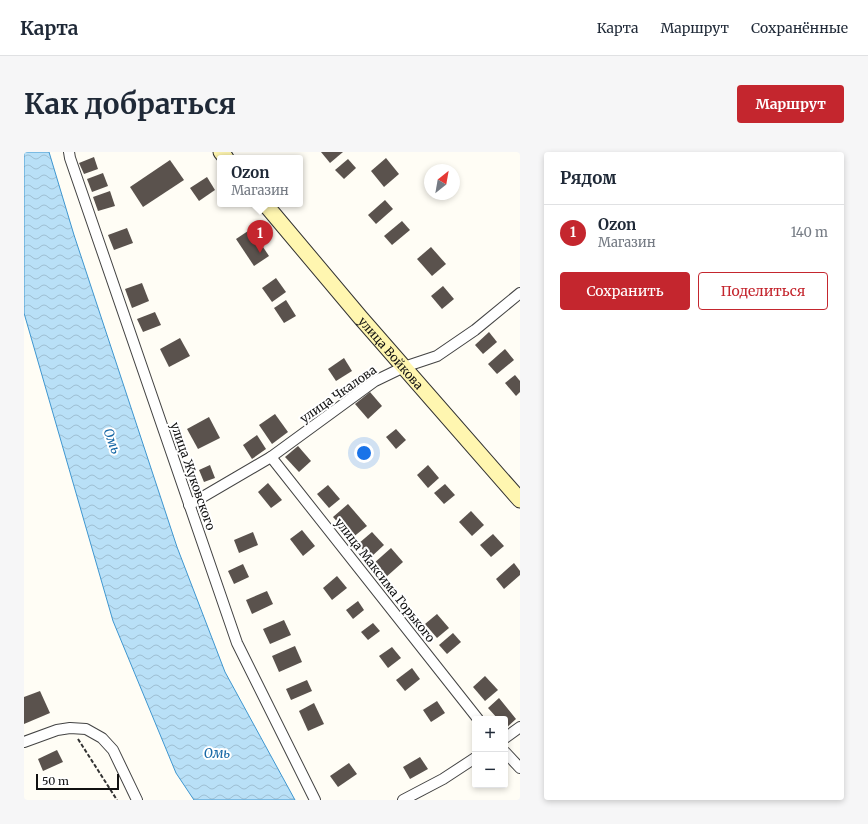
<!DOCTYPE html>
<html lang="ru">
<meta charset="utf-8">
<style>
:root{--surface:#fff;--page:#f6f6f7;--text:#1f2937;--muted:#747a83;--line:#e0e1e3;--accent:#c4262e}
body{margin:0;font-family:Merriweather,serif;background:var(--page);color:var(--text)}
.controls{position:absolute;right:12px;bottom:12px;display:grid;overflow:hidden;border-radius:4px;box-shadow:0 2px 6px #0003}
.controls button{width:36px;height:36px;display:grid;place-items:center;padding:0;border:0;border-bottom:1px solid var(--line);background:var(--surface);color:var(--text);font:20px sans-serif}
.compass{position:absolute;left:400px;top:12px;width:36px;height:36px;border-radius:50%;background:var(--surface);box-shadow:0 2px 6px #0003;rotate:31deg}
.scale{position:absolute;left:12px;bottom:10px;width:83px;box-sizing:border-box;padding-left:4px;border:2px solid #111;border-top:0;font-size:11px;line-height:14px;white-space:nowrap;color:#111;-webkit-text-stroke:3px #fff;paint-order:stroke}
.you{position:absolute;left:340px;top:301px;width:14px;height:14px;margin:-10px;border:3px solid #fff;border-radius:50%;background:#1a73e8;box-shadow:0 0 0 6px #1a73e833}
.badge{display:grid;place-items:center;width:26px;height:26px;border-radius:50%;background:var(--accent);color:#fff;font-size:13px;font-weight:700}
.pin{position:absolute;translate:-50% -33px;filter:drop-shadow(0 1px 2px #0008)}
.pin::after{content:'';position:absolute;top:21px;width:14px;height:12px;background:inherit;clip-path:polygon(0 0,100% 0,50% 100%)}
.popup{position:absolute;left:193px;top:3px;width:86px;height:52px;box-sizing:border-box;display:grid;place-content:center;border-radius:4px;background:var(--surface);filter:drop-shadow(0 1px 3px #0005);font-size:13px;white-space:nowrap;color:var(--muted)}
.popup b{font-size:15px;color:var(--text)}
.popup::after{content:'';position:absolute;left:50%;top:100%;margin-left:-8px;border:8px solid transparent;border-top-color:var(--surface)}
.list{margin:0;padding:0;list-style:none}
h2{display:flex;justify-content:space-between;align-items:center;height:52px;margin:0;padding:0 16px;font-size:17px}
h2 small{font-size:13px;font-weight:400;color:var(--muted)}
.list li{display:grid;grid-template-columns:26px 1fr auto;gap:12px;align-items:center;box-sizing:border-box;height:56px;padding:0 16px;border-top:1px solid var(--line)}
.list b{display:block;font-size:15px;white-space:nowrap}
.list p{margin:0;font-size:13px;white-space:nowrap;color:var(--muted)}
.list em{font-size:13px;font-style:normal;color:var(--muted)}
.actions{display:flex;gap:8px;padding:12px 16px}
.actions a{flex:1;padding:9px 0;border:1px solid var(--accent);border-radius:4px;text-align:center;font-size:14px;color:var(--accent)}
.actions .main{background:var(--accent);color:#fff}
.map{position:relative;flex:none;width:496px;height:648px;overflow:hidden;border-radius:4px}
header{display:flex;align-items:center;gap:24px;box-sizing:border-box;height:56px;padding:0 20px;background:var(--surface);border-bottom:1px solid var(--line)}
header strong{font-size:19px}
nav{display:flex;gap:22px;margin-inline-start:auto;font-size:14px}
.intro{display:flex;align-items:center;justify-content:space-between;box-sizing:border-box;height:96px;padding:0 24px}
h1{margin:0;font-size:28px}
.button{padding:10px 18px;border-radius:4px;background:var(--accent);color:#fff;font-size:14px;font-weight:700}
main{display:flex;gap:24px;padding:0 24px}
aside{flex:1;background:var(--surface);border-radius:4px;box-shadow:0 2px 6px #0003}
.map>svg:first-child{display:block}
.water{fill:url(#water-waves);stroke:#3f96cf}
.building{fill:#5a524d}
.lines{fill:none;stroke-linecap:round;stroke-linejoin:round}
.minor-casing{stroke:#444;stroke-width:12}
.secondary-casing{stroke:#333;stroke-width:17}
.path{stroke:#333;stroke-width:2;stroke-dasharray:4 2;stroke-linecap:butt}
.minor{stroke:#fff;stroke-width:10}
.secondary{stroke:#fff6b0;stroke-width:15}
.labels{text-anchor:middle;dominant-baseline:central;stroke-width:4;stroke-linejoin:round;paint-order:stroke}
.street-label{font-size:12px;fill:#111;stroke:#fff}
.water-label{font-size:13px;font-style:italic;fill:#1768a6;stroke:#fff}
</style>
<header>
<strong>Карта</strong>
<nav><a>Карта</a><a>Маршрут</a><a>Сохранённые</a></nav>
</header>
<div class="intro"><h1>Как добраться</h1><a class="button">Маршрут</a></div>
<main>
<div class="map">
<svg width="496" height="648" viewBox="0 0 496 648">
<defs>
<pattern id="water-waves" width="16" height="10" patternUnits="userSpaceOnUse"><rect width="16" height="10" fill="#b9e0f7"/><path d="M0 5q4-4 8 0t8 0" fill="none" stroke="#9ebfd3"/></pattern>
</defs>
<rect width="100%" height="100%" fill="#fffdf5"/>
<polygon class="water" points="0,0 25,0 50,83 153,395 201,520 271,648 170,648 152,621 89,469 0,161"/>
<g class="building">
<polygon points="297,0 319,0 306,11"/>
<polygon points="70,5 74,17 60,22 55,11"/>
<polygon points="362,6 375,22 360,35 347,19"/>
<polygon points="324,7 332,16 320,27 311,18"/>
<polygon points="146,8 160,28 119,55 106,35"/>
<polygon points="79,21 84,34 68,40 63,27"/>
<polygon points="183,25 191,38 175,49 166,36"/>
<polygon points="86,39 91,54 74,59 69,45"/>
<polygon points="361,48 369,57 352,72 344,63"/>
<polygon points="378,69 386,78 368,93 360,84"/>
<polygon points="103,76 109,91 90,98 84,83"/>
<polygon points="227,77 245,104 230,114 212,87"/>
<polygon points="407,95 422,112 408,124 393,107"/>
<polygon points="252,126 262,140 248,150 238,136"/>
<polygon points="118,131 125,149 108,156 101,137"/>
<polygon points="419,134 430,147 418,157 407,144"/>
<polygon points="262,148 272,164 260,171 250,156"/>
<polygon points="131,160 137,173 119,180 113,167"/>
<polygon points="465,180 473,190 459,202 451,193"/>
<polygon points="156,186 166,204 145,215 136,197"/>
<polygon points="481,197 490,208 473,222 464,212"/>
<polygon points="320,206 328,219 312,229 304,217"/>
<polygon points="491,223 496,229 496,240 492,244 481,231"/>
<polygon points="346,240 358,254 344,267 331,252"/>
<polygon points="251,262 264,280 248,292 235,273"/>
<polygon points="185,265 196,286 174,297 163,277"/>
<polygon points="372,277 382,288 372,297 362,285"/>
<polygon points="233,283 242,297 228,307 219,293"/>
<polygon points="274,294 287,309 275,320 261,305"/>
<polygon points="186,313 191,326 180,330 175,318"/>
<polygon points="404,313 415,326 404,336 393,323"/>
<polygon points="244,331 258,348 247,356 234,340"/>
<polygon points="421,332 431,343 420,352 410,341"/>
<polygon points="304,333 316,347 305,356 293,342"/>
<polygon points="324,352 343,374 328,386 309,365"/>
<polygon points="447,359 460,373 448,384 435,370"/>
<polygon points="278,378 291,394 279,404 266,387"/>
<polygon points="229,380 234,393 215,401 210,388"/>
<polygon points="348,380 360,393 346,406 334,392"/>
<polygon points="469,382 480,394 467,405 456,393"/>
<polygon points="367,396 379,410 361,426 349,412"/>
<polygon points="490,411 496,419 496,423 480,437 472,427"/>
<polygon points="219,412 225,425 210,432 204,419"/>
<polygon points="313,424 323,436 308,448 299,436"/>
<polygon points="243,439 249,452 228,462 222,448"/>
<polygon points="334,449 340,458 329,467 322,458"/>
<polygon points="413,462 425,476 413,486 401,472"/>
<polygon points="260,468 267,483 246,492 239,477"/>
<polygon points="349,471 356,479 344,488 337,480"/>
<polygon points="429,481 437,490 423,502 415,493"/>
<polygon points="271,494 278,510 255,520 248,504"/>
<polygon points="368,495 377,506 364,516 355,504"/>
<polygon points="388,516 396,527 381,539 372,528"/>
<polygon points="461,524 474,538 461,549 449,535"/>
<polygon points="283,528 288,539 267,548 262,537"/>
<polygon points="16,539 26,561 0,572 0,545"/>
<polygon points="475,546 492,567 481,577 481,567 474,567 464,556"/>
<polygon points="413,549 421,561 407,570 399,558"/>
<polygon points="290,551 300,572 284,579 275,559"/>
<polygon points="33,598 39,610 19,619 14,607"/>
<polygon points="396,605 404,617 386,627 379,615"/>
<polygon points="325,611 333,622 314,635 306,624"/>
</g>
<g class="lines">
<g class="minor-casing">
<g id="minor">
<polyline points="45,0 46,6 213,491 291,648"/>
<polyline points="247,305 454,567"/>
<polyline points="165,353 247,305 351,229 380,215 413,204 451,178 496,141"/>
<polyline points="481,586 496,575"/>
<polyline points="0,590 33,578 46,576 62,577 78,586 89,598 113,648"/>
<polyline points="481,600 496,616"/>
<polyline points="379,648 419,627 451,606"/>
</g>
</g>
<g class="secondary-casing">
<g id="secondary">
<polyline points="197,0 202,6"/>
<path id="s1" d="M241 52 336 165 496 348"/>
</g>
</g>
<polyline class="path" points="54,587 93,648"/>
<use href="#minor" class="minor"/>
<use href="#secondary" class="secondary"/>
</g>
<g class="labels">
<g class="street-label">
<text stroke="none"><textPath href="#s1" startOffset="195">улица Войкова</textPath></text>
<text transform="translate(314 242) rotate(-35)">улица Чкалова</text>
<text transform="translate(169 324) rotate(71)">улица Жуковского</text>
<text transform="translate(361 428) rotate(52)">улица Максима Горького</text>
</g>
<g class="water-label">
<text transform="translate(88 289) rotate(70)">Омь</text>
<text x="193" y="601">Омь</text>
</g>
</g>
</svg>
<div class="controls">
<button>+</button>
<button>−</button>
</div>
<svg class="compass" viewBox="-18 -18 36 36"><path d="M0-13l5 13h-10z" fill="#e53935"/><path d="M0 13l5-13h-10z" fill="#747a83"/></svg>
<div class="scale">50 m</div>
<div class="you"></div>
<div class="pin badge" style="left:236px;top:101px">1</div>
<div class="popup"><b>Ozon</b>Магазин</div>
</div>
<aside>
<h2>Рядом<small></small></h2>
<ul class="list">
<li><span class="badge">1</span><div><b>Ozon</b><p>Магазин</p></div><em>140 m</em></li>
</ul>
<div class="actions"><a class="main">Сохранить</a><a>Поделиться</a></div>
</aside>
</main>
